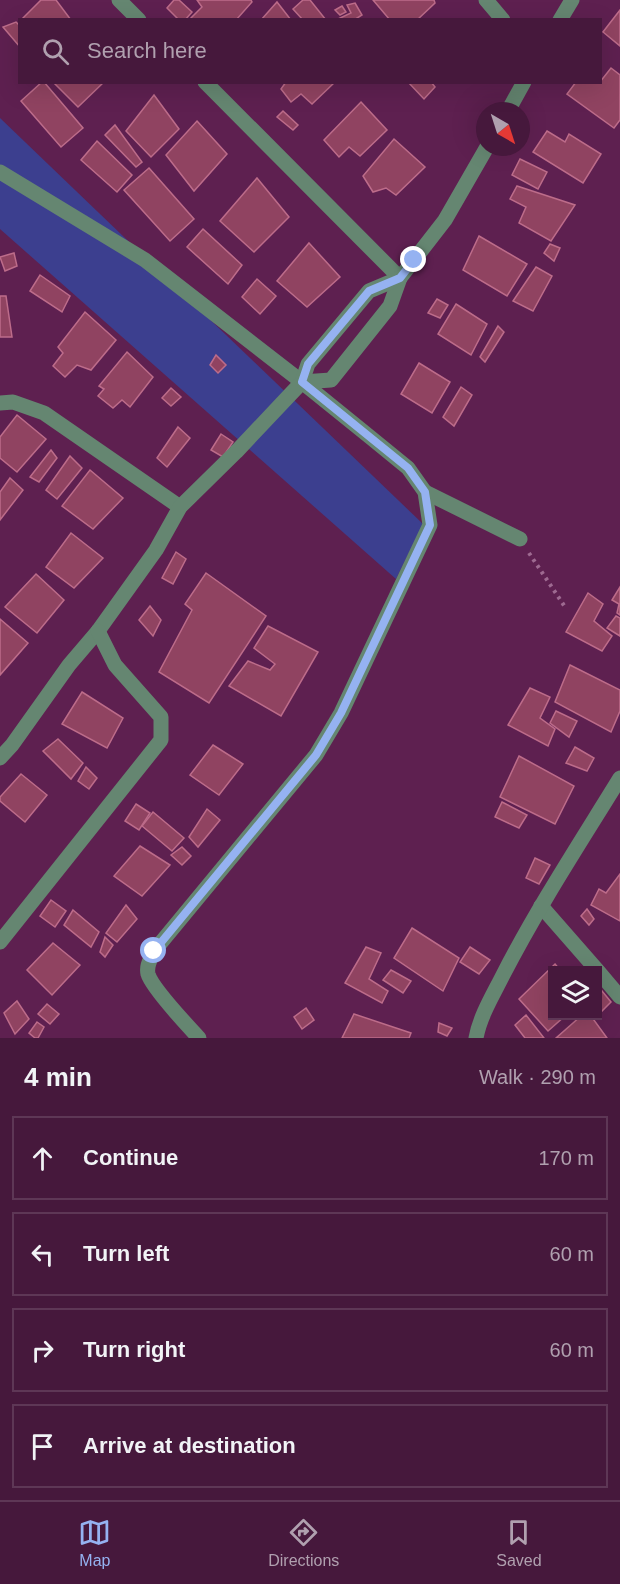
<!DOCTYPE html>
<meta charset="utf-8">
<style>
:root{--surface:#46183c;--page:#502547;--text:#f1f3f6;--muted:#b0a0af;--line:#5e3756;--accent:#95b2f1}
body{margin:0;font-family:Helvetica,sans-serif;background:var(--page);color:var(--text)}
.controls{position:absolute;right:18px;bottom:18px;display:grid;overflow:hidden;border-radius:0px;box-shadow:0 6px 24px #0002}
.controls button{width:54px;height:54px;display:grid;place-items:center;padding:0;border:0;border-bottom:2px solid var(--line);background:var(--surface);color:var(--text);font:30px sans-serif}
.compass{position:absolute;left:476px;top:102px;width:54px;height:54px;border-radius:50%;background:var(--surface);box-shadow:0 6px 24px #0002;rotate:141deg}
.stop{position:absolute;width:18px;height:18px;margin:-14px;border:4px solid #95b2f1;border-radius:50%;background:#fff}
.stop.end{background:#95b2f1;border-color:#fff;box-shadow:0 2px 6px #0008}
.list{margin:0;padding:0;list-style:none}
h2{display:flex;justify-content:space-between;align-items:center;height:78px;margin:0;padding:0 24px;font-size:26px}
h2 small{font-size:20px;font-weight:400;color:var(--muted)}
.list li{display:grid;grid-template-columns:39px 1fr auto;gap:18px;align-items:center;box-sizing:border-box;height:84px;margin:0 12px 12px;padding:0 12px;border:2px solid var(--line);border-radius:0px}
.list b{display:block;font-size:22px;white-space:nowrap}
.list em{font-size:20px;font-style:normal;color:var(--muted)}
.icon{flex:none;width:33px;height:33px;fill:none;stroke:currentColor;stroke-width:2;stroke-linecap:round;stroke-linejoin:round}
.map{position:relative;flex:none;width:620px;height:1038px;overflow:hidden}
.search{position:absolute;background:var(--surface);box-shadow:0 6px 24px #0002;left:18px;right:18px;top:18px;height:66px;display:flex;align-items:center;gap:15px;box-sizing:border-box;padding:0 21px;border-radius:0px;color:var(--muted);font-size:22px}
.sheet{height:462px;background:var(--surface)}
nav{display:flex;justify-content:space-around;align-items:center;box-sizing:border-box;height:84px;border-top:2px solid var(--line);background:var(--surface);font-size:16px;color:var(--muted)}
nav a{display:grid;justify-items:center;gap:3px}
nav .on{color:var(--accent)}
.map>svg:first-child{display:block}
.green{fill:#3c3f8f}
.building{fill:#904361;stroke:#bd6c8a;stroke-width:1.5}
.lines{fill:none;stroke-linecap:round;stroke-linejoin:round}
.path{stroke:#9e6a91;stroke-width:4;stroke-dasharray:3 4.5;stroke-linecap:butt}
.minor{stroke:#658671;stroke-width:15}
.route{stroke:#95b2f1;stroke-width:8}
</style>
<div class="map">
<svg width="620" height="1038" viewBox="0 0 620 1038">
<rect width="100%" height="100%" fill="#5e2050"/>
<polygon class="green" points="0,118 423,524 396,579 0,229"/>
<g class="building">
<polygon points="41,0 56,0 71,20 21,20"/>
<polygon points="174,0 179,0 192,12 185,20 179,20 167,8"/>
<polygon points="197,0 251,0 252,2 236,20 192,20 191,18 202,7"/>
<polygon points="303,0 310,0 326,20 303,20 293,9"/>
<polygon points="373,0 434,0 435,3 417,20 390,20"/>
<polygon points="277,2 291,20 261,20"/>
<polygon points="355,3 362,15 354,20 338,19 351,13 347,5"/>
<polygon points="342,6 346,12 340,15 335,10"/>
<polygon points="620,10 620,46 603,32"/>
<polygon points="16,22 20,26 20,47 3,27"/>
<polygon points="611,68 620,75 620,120 614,128 567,94 576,82 600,82"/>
<polygon points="42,82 44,82 83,128 61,147 21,101"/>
<polygon points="53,82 104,82 78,107"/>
<polygon points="286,82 335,82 312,104 301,94 291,102 281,89"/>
<polygon points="408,82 431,82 435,87 424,99"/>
<polygon points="154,95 179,129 151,157 126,131"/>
<polygon points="361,102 387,130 360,156 349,147 339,157 324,140"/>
<polygon points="283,111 298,125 293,130 277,117"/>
<polygon points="197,121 227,154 194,191 166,155"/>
<polygon points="115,125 142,162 136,167 105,135"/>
<polygon points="547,131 565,142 569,134 601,154 583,183 533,152"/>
<polygon points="394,139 425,167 396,195 386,188 373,192 363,176"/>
<polygon points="97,141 132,175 117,192 81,160"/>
<polygon points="520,159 547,172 538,189 512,175"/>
<polygon points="149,168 194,219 170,241 124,190"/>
<polygon points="257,178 289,217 254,252 220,221"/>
<polygon points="517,186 575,205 551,241 519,223 526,207 510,199"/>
<polygon points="203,229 242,265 228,284 187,247"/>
<polygon points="479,236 527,264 507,296 463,270"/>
<polygon points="309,243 340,277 307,307 277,281"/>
<polygon points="550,244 560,248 554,261 544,253"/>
<polygon points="14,253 17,266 5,271 0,257"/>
<polygon points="536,267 552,276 533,311 513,301"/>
<polygon points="40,275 70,296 62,312 30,291"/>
<polygon points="257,279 276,296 260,314 242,297"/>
<polygon points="0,296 6,296 12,337 0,337"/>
<polygon points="437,299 448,305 440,318 428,313"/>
<polygon points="456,304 487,324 471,355 438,334"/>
<polygon points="85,312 116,340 91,370 77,365 65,377 53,366 63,353 58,347"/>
<polygon points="498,326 504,332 485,362 480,357"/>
<polygon points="127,352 153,377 130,407 122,400 113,408 98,396 104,389 99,386"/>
<polygon points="216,355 226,365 218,373 210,365"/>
<polygon points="419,363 450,382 432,413 401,394"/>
<polygon points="461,387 472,395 454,426 443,417"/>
<polygon points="171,388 181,397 171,406 162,398"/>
<polygon points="17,415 46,439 17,472 0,458 0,437"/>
<polygon points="178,427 190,438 167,467 157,458"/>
<polygon points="221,434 233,442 223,457 211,450"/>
<polygon points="51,450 57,458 39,482 30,477"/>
<polygon points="70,456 82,468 57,499 46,490"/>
<polygon points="90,470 123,498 93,529 62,506"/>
<polygon points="10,478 23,490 0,520 0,492"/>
<polygon points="71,533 103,558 74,588 46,567"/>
<polygon points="176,552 186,559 173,584 162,578"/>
<polygon points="206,573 266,616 209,703 159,672 192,610 185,604"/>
<polygon points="36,574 64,600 37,633 5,607"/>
<polygon points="620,587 620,615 617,613 619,604 612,600"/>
<polygon points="588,593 603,604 594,621 612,636 602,651 566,632"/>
<polygon points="150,606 161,620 153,636 139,620"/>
<polygon points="616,616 620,618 620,636 607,628"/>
<polygon points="0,619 28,643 0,675"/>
<polygon points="268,626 318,652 281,716 229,686 248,661 270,670 275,664 254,648"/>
<polygon points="570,665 620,690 620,711 611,732 555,702"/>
<polygon points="530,688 550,697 540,718 555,729 548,746 508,725"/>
<polygon points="82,692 123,718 107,748 62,724"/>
<polygon points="556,711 577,721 569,737 550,723"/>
<polygon points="58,739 83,763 71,779 43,751"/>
<polygon points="213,745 243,764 219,795 190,775"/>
<polygon points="575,747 594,758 587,771 566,763"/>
<polygon points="519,756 574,786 555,824 500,797"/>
<polygon points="86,767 97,778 89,789 78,781"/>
<polygon points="21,774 47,795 25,822 0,801 0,797"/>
<polygon points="502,802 527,815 519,828 495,817"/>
<polygon points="136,804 150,813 139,830 125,821"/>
<polygon points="207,809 220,820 198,847 189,837"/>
<polygon points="153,812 184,838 172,851 142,826"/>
<polygon points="140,846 170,865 142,896 114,876"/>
<polygon points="182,847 191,856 182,865 171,855"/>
<polygon points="535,858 550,865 539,884 526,878"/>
<polygon points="620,874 620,921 591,905 599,889 606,893"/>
<polygon points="51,900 66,911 55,927 40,916"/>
<polygon points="126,905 137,919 117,942 106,933"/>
<polygon points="587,909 594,919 589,925 581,916"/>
<polygon points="73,910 99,932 91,947 64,925"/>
<polygon points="412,928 459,958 443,991 394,958"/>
<polygon points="105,937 113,945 105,957 100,952"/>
<polygon points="53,943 80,965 52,995 27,970"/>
<polygon points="366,947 381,953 369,979 388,991 382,1003 345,983"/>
<polygon points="470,947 490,960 479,974 460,962"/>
<polygon points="555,964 560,970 552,970 552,1016 565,1016 548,1031 519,999"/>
<polygon points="391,970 411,981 403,993 383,980"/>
<polygon points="602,991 611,1002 601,1012 598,1008 598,997"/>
<polygon points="17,1001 29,1019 15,1034 4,1013"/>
<polygon points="47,1004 59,1014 50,1024 38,1014"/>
<polygon points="306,1008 314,1020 302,1029 294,1017"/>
<polygon points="354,1014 411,1033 409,1038 342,1038"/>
<polygon points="526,1015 544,1038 525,1038 515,1025"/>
<polygon points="581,1016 591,1016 607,1038 556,1038"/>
<polygon points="37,1022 44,1027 38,1038 35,1038 29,1033"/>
<polygon points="439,1023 452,1028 447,1036 438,1032"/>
</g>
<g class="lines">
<polyline class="path" points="529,553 565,607"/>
<g class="minor">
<polyline points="119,0 139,20"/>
<polyline points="486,0 503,20"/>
<polyline points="560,20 572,0"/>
<polyline points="205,82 400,278"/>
<polyline points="508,111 524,82"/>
<path d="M0 172 145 260 302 382 370 437 408 468 425 492 430 525 341 713 316 755 154 951C151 959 146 965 148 974 152 988 187 1025 199 1038"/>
<polyline points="302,382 331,380 390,306 400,278 445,220 487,147"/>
<polyline points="0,403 13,402 44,413 180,507"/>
<polyline points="425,492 520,539"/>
<polyline points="0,758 12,745 69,665 98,631 156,550 180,507 236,452 302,382 308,364 369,291 400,278"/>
<polyline points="541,906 597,970"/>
<polyline points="0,942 161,740 161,717 115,665 98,631"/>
<polyline points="598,971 620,997"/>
<path d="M476 1038C480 1016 493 995 503 975 538 907 580 843 620 778"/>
</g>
</g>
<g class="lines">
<polyline class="route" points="154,951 316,755 341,713 430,525 425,492 408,468 302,382 308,364 369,291 400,278 414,260"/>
</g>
</svg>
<div class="controls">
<button><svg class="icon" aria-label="layers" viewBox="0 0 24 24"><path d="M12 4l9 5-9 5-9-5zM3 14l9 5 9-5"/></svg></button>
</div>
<svg class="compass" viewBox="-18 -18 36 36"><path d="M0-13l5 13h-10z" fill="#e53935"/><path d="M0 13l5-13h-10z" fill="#b0a0af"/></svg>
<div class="stop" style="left:154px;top:951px"></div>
<div class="stop end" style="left:414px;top:260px"></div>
<div class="search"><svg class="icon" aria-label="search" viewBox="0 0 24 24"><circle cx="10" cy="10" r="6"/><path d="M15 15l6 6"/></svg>Search here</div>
</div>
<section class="sheet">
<h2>4 min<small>Walk · 290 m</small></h2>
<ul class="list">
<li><svg class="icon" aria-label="ahead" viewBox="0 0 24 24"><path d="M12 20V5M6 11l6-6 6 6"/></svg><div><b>Continue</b></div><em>170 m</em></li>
<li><svg class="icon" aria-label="left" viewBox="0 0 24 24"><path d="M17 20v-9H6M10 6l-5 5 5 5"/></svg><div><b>Turn left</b></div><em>60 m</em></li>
<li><svg class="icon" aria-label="right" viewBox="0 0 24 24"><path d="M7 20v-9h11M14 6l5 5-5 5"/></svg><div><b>Turn right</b></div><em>60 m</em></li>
<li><svg class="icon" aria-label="arrive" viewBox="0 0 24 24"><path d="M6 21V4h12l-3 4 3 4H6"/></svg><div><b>Arrive at destination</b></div></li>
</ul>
</section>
<nav>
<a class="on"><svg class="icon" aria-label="map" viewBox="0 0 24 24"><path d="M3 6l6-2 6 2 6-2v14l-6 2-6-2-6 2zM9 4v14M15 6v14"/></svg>Map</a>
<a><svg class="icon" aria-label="directions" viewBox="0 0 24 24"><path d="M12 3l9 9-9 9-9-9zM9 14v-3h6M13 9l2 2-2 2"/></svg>Directions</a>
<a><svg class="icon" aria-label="saved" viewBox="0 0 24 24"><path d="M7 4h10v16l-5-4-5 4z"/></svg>Saved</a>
</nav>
